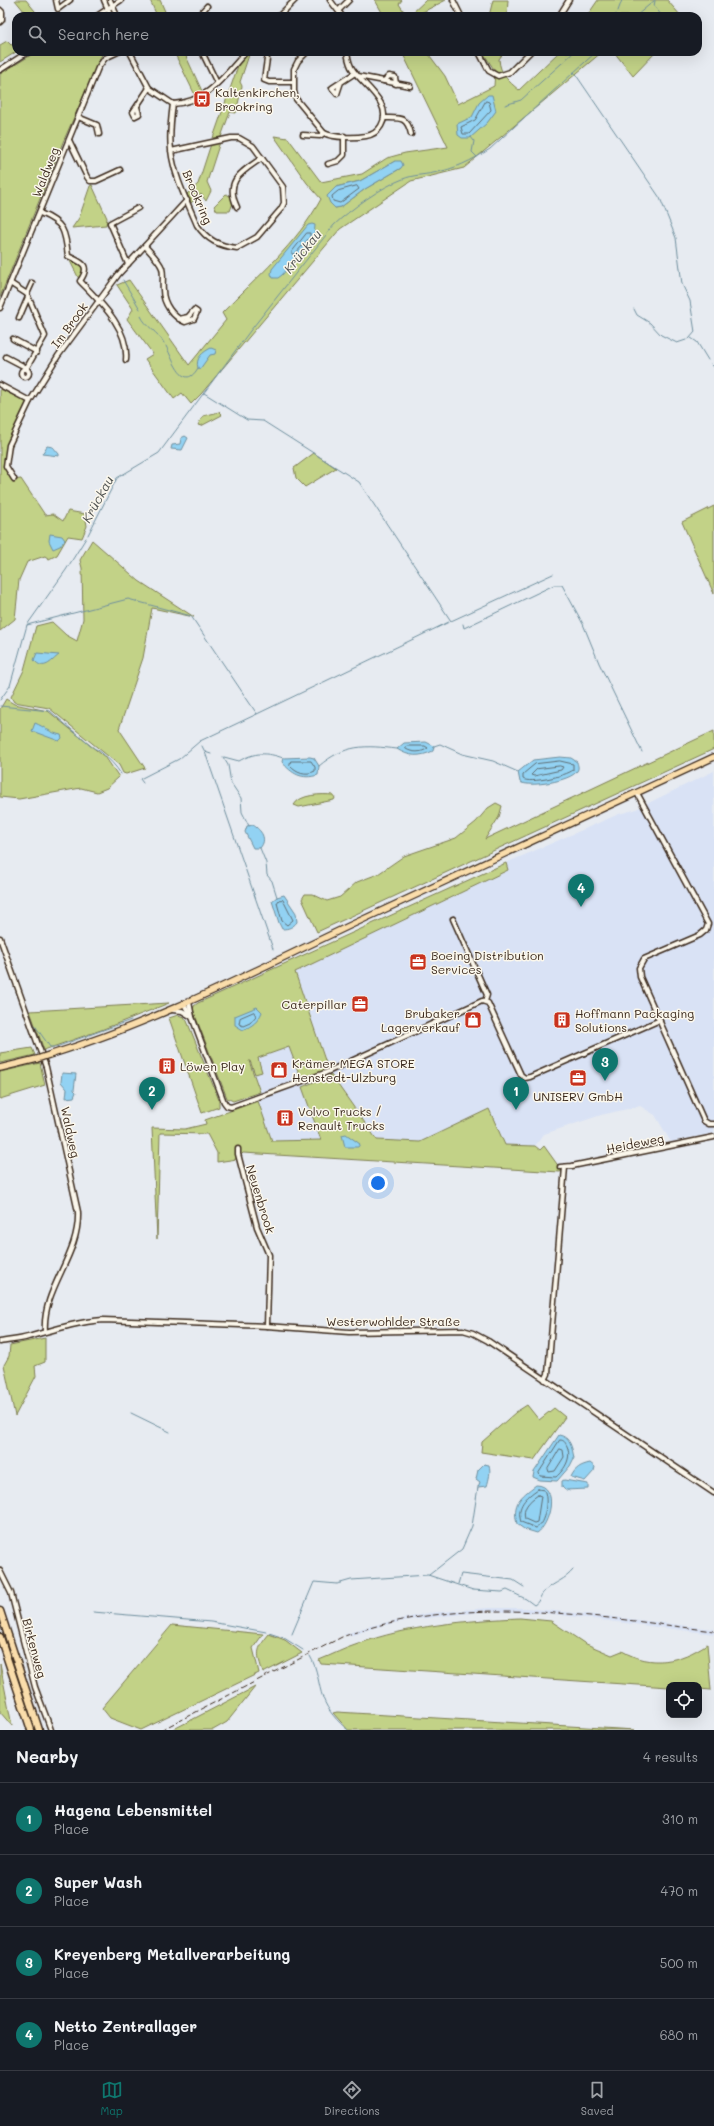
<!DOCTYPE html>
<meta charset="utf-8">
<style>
:root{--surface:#171b24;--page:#20242c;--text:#f1f3f6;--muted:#9ea1a6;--line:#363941;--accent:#0f766e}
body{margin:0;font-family:Mali,sans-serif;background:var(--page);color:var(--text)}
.controls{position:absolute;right:12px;bottom:12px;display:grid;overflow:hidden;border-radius:8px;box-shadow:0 4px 16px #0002}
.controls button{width:36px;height:36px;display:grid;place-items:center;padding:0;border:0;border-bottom:1px solid var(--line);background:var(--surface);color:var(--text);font:20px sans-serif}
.you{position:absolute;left:378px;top:1183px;width:14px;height:14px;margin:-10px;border:3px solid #fff;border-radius:50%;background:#1a73e8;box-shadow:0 0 0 6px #1a73e833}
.badge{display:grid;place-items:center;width:26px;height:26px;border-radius:50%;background:var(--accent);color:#fff;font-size:13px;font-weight:700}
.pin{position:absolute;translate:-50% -33px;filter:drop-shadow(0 1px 2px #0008)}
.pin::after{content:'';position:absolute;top:21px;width:14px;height:12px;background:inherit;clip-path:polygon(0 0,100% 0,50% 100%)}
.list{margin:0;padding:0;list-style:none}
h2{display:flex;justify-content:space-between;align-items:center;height:52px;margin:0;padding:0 16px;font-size:17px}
h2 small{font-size:13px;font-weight:400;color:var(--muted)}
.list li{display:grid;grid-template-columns:26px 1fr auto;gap:12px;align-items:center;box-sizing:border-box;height:72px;padding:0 16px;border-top:1px solid var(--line)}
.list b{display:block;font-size:15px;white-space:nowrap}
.list p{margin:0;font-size:13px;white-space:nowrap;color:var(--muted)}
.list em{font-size:13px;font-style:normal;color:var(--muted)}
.icon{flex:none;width:22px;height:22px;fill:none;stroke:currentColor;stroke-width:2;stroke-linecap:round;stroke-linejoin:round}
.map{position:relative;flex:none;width:714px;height:1730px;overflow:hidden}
.search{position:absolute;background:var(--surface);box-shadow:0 4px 16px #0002;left:12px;right:12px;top:12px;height:44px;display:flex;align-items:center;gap:10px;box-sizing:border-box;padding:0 14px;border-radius:12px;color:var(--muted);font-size:15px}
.sheet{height:340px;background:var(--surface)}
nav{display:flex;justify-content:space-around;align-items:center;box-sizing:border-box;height:56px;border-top:1px solid var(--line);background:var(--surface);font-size:11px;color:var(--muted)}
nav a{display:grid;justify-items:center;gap:2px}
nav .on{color:var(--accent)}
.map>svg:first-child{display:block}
.built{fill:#d9e2f5}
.green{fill:#c2d287;stroke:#7e7e52;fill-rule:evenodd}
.water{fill:#92d2f3;stroke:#6f8f9e}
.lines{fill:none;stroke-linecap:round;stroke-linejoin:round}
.shore{stroke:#5e6d73;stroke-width:1}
.stream{stroke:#6f8f9e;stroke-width:1}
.minor-casing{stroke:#3b2a1e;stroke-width:7}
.major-casing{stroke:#3b2a1e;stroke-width:8}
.highway-casing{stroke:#3b2a1e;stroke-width:9}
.minor{stroke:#fbf7ec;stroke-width:4}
.major{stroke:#faddab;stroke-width:5.5}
.highway{stroke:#faddab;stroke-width:6}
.rail{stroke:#3b2a1e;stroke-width:1;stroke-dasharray:6 3;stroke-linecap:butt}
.major-bridge-casing{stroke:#3b2a1e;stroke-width:8;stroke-linecap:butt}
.major-bridge{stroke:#faddab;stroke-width:5.5}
.labels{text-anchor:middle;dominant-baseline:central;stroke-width:3;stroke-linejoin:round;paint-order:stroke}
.poi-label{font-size:12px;fill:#3b2a1e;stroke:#fbf7ec;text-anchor:start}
.street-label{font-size:12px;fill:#3b2a1e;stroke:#fbf7ec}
.water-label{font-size:13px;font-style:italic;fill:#515453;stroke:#fbf7ec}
</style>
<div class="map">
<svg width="714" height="1730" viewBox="0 0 714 1730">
<rect width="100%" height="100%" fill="#e7ebf1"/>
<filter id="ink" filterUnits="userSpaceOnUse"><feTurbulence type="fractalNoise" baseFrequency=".025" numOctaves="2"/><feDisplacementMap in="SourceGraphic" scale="8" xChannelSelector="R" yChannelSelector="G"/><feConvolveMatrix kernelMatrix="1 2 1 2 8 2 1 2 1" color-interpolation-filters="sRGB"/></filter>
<g filter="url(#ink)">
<g class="built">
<polygon points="714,771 714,1133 671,1142 655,1115 640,1106 601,1115 544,1134 535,1146 505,1145 489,1109 420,1142 377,1140 331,1075 295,972 508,870 506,863 619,814 634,810"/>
<polygon points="289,1047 304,1086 302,1087 321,1140 272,1142 258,1101 262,1099 249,1061"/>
<polygon points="488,1608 526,1608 614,1617 714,1629 714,1634 544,1613 490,1611 409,1620 376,1627 353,1635 343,1635 366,1627 428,1613"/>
</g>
<g class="green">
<polygon points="15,0 26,0 39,16 28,16"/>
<polygon points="150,0 160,0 167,16 157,16"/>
<polygon points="375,0 402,0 399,4 407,16 384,16"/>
<polygon points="426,0 446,0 415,16 409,16"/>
<polygon points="493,0 508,0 507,16 489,16"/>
<polygon points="598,0 667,0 681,16 587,16"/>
<polygon points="7,41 11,45 16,43 16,52 0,62 0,45"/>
<polygon points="36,52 103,52 63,142 0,297 0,74"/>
<polygon points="174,52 184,52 202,91 195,95"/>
<polygon points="250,52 240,82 242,86 236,113 230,112 221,137 213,138 239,63"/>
<path d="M402 52H427L445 76 458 104 494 86 495 71 484 54 485 52H504L499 59C500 74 508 81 519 90L559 52H602L464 168 411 181 340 229 201 394 191 404 182 393 174 399 145 359 153 354 127 319 133 309 117 285 129 280 189 365 226 320 222 313C257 277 297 244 321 199L307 183 274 136 288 138 321 182 362 174 387 158 405 153 448 147ZM395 161 401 168 365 189 341 207 335 208 330 203 336 187 360 181Z"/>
<polygon points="614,52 656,52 633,76"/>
<polygon points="220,142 207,182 211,191 206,201 201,194 191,203 187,194 198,184 211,144"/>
<polygon points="92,185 107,218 106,225 72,228 79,218 90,186"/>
<polygon points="226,194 232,197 233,203 230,211 217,211 214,206"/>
<path d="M69 259H77C82 267 85 271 79 279Z"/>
<path d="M0 389 27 402C15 425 0 455 12 480L21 479 45 515 53 514 63 521 68 511 85 514 87 526 82 538 68 536 57 555 49 559 45 556 27 562 19 580 15 619 0 631Z"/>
<polygon points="219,412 222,415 201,426 198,425 203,416"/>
<polygon points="314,453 336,468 305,487 296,478 294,468"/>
<polygon points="714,506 714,594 682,522"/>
<polygon points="92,540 139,581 194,617 152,608 143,658 119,729 145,768 126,774 123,773 119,765 49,708 14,702 11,697 24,670 36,626 52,622 66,635 77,641 83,619 82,568 80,560"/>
<polygon points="6,699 14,704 48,711 106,758 119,777 107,788 97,792 81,788 19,799 0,797 0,709"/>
<polygon points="714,731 714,749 317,932 302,899 305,894 312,894 327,901 340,897 357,882 378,874 404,856 456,838 476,822 488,808 496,803 502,806 499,817 485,839"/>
<path d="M333 795 335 798 334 800 299 807 294 805C300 794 322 794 333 795Z"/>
<polygon points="506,863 508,870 295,972 328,1069 301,1079 289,1047 258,1058 262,1072 255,1074 250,1061 249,1061 260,1092 233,1101 227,1098 193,1010 194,1006 198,1003"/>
<polygon points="169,1003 101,1030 44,1050 30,1011"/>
<polygon points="178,1015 184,1017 187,1021 219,1100 219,1107 202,1113 169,1018"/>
<polygon points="32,1048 35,1055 0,1063 0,1053"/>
<polygon points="40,1063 45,1085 0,1099 0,1072"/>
<polygon points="331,1075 377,1140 420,1142 489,1109 505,1145 535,1146 540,1150 544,1146 562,1171 560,1172 243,1153 237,1159 217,1162 217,1153 207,1134 160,1133 157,1239 152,1128 185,1129 206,1124 205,1120 258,1101 272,1141 321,1140 302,1087"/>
<polygon points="45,1338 45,1362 35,1366 36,1376 15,1416 4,1365 9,1356 10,1345"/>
<polygon points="527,1405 539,1420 554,1408 565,1417 534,1460 481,1452 482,1442 516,1412"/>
<path d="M520 1618 551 1621 584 1643 612 1655 622 1651C652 1668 680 1662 707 1644L711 1690 699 1689V1685H669V1687L321 1664 319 1660C332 1655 345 1648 358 1644 406 1626 469 1620 520 1618Z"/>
<polygon points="172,1625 263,1634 253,1648 259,1673 141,1730 110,1718 102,1708"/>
<path d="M269 1634 285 1640 302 1653 263 1673C257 1653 255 1651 269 1634Z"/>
<polygon points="0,1664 12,1726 0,1712"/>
<polygon points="255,1687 227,1722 213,1730 172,1730"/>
<polygon points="337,1712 635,1730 348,1730 333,1713"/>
</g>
<g class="water">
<polygon points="488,95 492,95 496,111 487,123 470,138 462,138 458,135 457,124 472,117 479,103"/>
<polygon points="395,161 401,161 403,165 401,168 365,189 341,207 335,208 330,203 327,196 336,187 360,181"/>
<polygon points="312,224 315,225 314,239 282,275 278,278 273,278 271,274 272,269 308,225"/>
<path d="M211 348 216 350 215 354 210 355 200 369 198 368C195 358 203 352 211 348Z"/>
<polygon points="185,436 188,438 182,450 171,449 172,445 180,444 181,438"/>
<polygon points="47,446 53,447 59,454 59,456 42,454"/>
<polygon points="50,534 62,536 65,540 60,546 53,549 49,541"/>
<path d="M37 653 59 655C51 661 44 672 34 660Z"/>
<path d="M35 723C45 727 50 733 61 735L62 738 59 741 32 731Z"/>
<path d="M426 742 434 746 433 751C420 757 409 757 397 749L404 743Z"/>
<path d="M310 757 314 758 319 766 318 775C302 780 292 774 282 762L283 758Z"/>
<path d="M560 757 571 758 577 762C578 766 579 768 577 771 571 781 529 788 520 782L518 772 533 760Z"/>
<path d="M253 825C261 830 268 839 260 848H253L245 832 247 826Z"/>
<path d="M284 895 296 913 297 922C293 927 289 929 282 929L279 923 272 901 277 897Z"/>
<path d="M257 1007 262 1012C258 1022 252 1026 243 1030L235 1025V1016Z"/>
<polygon points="62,1073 76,1074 74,1090 76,1092 74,1097 66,1098 67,1089 61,1082"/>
<polygon points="346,1134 360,1144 358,1147 345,1147 342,1135"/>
<path d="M559 1435C570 1437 572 1447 574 1458L570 1466 557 1481 540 1480 533 1477 534 1472Z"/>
<path d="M590 1463 595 1467 594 1471 585 1481 571 1477C575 1468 581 1465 590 1463Z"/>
<path d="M484 1464 489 1465C491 1472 489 1479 487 1486L478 1487 480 1482 476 1479 478 1470Z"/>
<polygon points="564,1480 588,1484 588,1489 565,1490 562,1487 562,1481"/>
<path d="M536 1485C560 1485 550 1525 537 1533L524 1529 517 1524C512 1503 520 1497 536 1485Z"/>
</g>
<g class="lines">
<g class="shore">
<polygon points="486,101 489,102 491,110 469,134 463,134 461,127 475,120"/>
<polygon points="357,186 359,189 340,203 333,201 332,196 338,191"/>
<polygon points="307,233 310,233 310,237 295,254 292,254 292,252"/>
<path d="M407 746H425L428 748C422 753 412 753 406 749Z"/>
<path d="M291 761H311L315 767V771C306 776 296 772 290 765Z"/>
<path d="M560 761 573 764V770C566 776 530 784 523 779V774L535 764Z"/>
<polygon points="560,766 563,767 561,770 534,776 531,775 537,769"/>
<polygon points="283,900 293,920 287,925 282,921 277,903 279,900"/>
<polygon points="254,1012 256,1016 250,1023 243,1026 239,1024 240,1018"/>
<path d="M560 1440C564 1440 565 1442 567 1446 572 1458 565 1469 556 1477L540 1476 539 1473Z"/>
<polygon points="560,1449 563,1450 564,1457 555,1471 549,1472 548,1469"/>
<path d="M538 1489 544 1490C549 1499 545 1524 536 1528L521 1522C516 1506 526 1497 538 1489Z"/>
<path d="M538 1495 541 1496 537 1522 534 1523 525 1519C522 1508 529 1501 538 1495Z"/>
</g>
<g class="stream">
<polyline points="655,1 654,6 662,16"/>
<polyline points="618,11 622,0"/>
<polyline points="615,16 616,14"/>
<polyline points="636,16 655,0"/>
<polyline points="564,61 574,52"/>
<polyline points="574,72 660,198 676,238 682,284 690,301 695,332 689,339"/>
<polyline points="505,105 521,100 562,63"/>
<polyline points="471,137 474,141 472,152 477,157"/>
<polyline points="123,280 140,309"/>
<polyline points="634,309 637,315 650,323 661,335 677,343 686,340"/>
<path d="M141 316C145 326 158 332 164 343"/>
<polyline points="691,338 697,342 708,360"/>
<path d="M166 346C172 357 183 394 198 368"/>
<polyline points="711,364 714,367"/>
<polyline points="204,393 247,420 263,421 359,482 451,621 553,574"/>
<path d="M88 535 117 478 159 453 250 331 334 225C351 209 381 187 403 179 412 175 424 175 433 173 455 169 471 161 490 149L596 52"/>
<polyline points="463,624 464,628 554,585 562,585 583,624 599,663 642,752"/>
<polyline points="27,625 128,599 191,616 257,714 200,741 179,759 140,779 143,783"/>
<polyline points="0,700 10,686 27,625 66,570 86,538"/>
<path d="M0 706 50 711 86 742C91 748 96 748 102 753 109 759 116 766 121 774"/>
<polyline points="257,714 451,621"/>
<polyline points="202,746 205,752 211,754"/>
<polyline points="434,746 440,744 462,754 493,761 518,772"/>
<polyline points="205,752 273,949"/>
<polyline points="223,757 228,765 231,783 241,798 242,812 249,826"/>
<path d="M224 757 239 761C255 752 266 752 283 758"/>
<path d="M319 766C345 744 365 745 397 749"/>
<polyline points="260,848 266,863 267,875 272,881 277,897"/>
<polyline points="31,1020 50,1047 56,1047 131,1020"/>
<polyline points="131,1413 170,1432"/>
<polyline points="429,1575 462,1549 472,1526 478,1487"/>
<polyline points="458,1584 461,1574 513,1580 524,1587"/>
<polyline points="93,1612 211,1622 266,1632"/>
<polyline points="269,1633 284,1638 303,1650"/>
<path d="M292 1634 314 1582 337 1584 351 1580 428 1575 473 1590 502 1592 507 1590 526 1599 534 1605C540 1602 540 1594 546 1590 555 1582 565 1580 573 1570"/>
<path d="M310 1656C318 1669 318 1684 323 1698 328 1711 337 1721 348 1730"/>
</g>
<g class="minor-casing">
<g id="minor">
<polyline points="56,0 58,9 70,0"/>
<polyline points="104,0 111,16"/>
<polyline points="110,0 117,16"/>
<polyline points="330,0 342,16"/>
<polyline points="453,0 461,16"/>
<polyline points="0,10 2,12 2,20 0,22"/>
<polyline points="339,10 349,0"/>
<polyline points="97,16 121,0"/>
<polyline points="198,16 207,6"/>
<polyline points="279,16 295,0"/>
<polyline points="559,16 569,0"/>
<path d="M130 52 149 88 173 104C208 102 224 76 246 52"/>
<polyline points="202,52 217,83"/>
<path d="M307 52 298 61 294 69V91L296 99 324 133C334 138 355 138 366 136 372 135 378 131 381 126 394 104 363 85 353 70 349 65 348 58 347 52"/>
<polyline points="479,52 489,71 498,76 510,72 530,52"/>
<polyline points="267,59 264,80 269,82 292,82"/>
<polyline points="0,70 28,52"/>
<polyline points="358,76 410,86"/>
<polyline points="384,81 389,76 395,77 396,84"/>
<polyline points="341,82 337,94 332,88 355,73"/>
<polyline points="137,107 139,114 135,116 133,112 149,88"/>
<polyline points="78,117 97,125 99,134"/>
<path d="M384 118C400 118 407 116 411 134"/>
<polyline points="303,135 320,136 324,133"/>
<polyline points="69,140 87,177 90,181 96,181 120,170"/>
<path d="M171 151 231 138H239L253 146 283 187 284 203 281 209 257 237 237 248C219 246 207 240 197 225 187 201 174 176 171 150 169 134 171 119 173 104"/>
<polyline points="328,164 338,161 344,155 344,136"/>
<path d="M237 207C224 180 242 172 262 158"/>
<path d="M40 213C64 223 65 230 68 256 80 262 92 264 80 281 100 302 129 328 126 360"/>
<path d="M145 246C151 253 159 260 162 268 164 275 162 283 163 290 163 304 173 317 185 322L194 319 197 312 194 310 188 317 179 319"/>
<polyline points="128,264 110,223 138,208"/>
<polyline points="10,283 27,294 45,336 26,369"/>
<polyline points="27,294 32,283"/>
<polyline points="0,308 98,68 105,58 118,52"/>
<polyline points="19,318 28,297"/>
<polyline points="13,339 37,352"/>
<polyline points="6,357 27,368"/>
<circle cx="25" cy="373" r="4"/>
<polyline points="0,385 30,401"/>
<polyline points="14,479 6,466 9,445 30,401 58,356 118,275 187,200"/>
<polyline points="637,793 708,924 706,930 700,935 644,959 639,968 640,977 704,1121 709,1124 714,1124"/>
<polyline points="453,919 487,995 485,1001"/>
<path d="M0 938 46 1067 78 1212C80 1256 42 1288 45 1331"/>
<polyline points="189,1002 192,1017 224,1102 227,1106 231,1107 325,1073 482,1001 488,1003 521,1075 525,1078 530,1077 660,1020"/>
<polyline points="184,1004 190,1015"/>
<polyline points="172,1010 182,1011 192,1017"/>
<polyline points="238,1149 238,1154 257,1227 269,1255 267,1326"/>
<polyline points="560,1167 572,1166 714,1137"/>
<path d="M0 1342C9 1340 19 1340 28 1337 53 1330 76 1322 103 1320L267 1326 349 1332 463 1330 473 1333 488 1341 714 1493"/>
<polyline points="545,1380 548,1374 565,1167"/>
<polyline points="0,1571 11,1593 35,1687 51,1730"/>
</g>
</g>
<g class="major-casing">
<g id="major">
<path d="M49 1055C154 1023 252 972 351 925 472 868 593 813 714 757"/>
<polyline points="0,1068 37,1059"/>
</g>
</g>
<g class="highway-casing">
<g id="highway">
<polyline points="0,1611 39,1730"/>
<polyline points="0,1637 31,1730"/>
</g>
</g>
<use href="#minor" class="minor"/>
<use href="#major" class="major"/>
<use href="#highway" class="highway"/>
<path class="rail" d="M161 1730 342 1637C464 1592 589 1616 714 1631"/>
<g class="major-bridge-casing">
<polyline id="major-bridge" points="37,1059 49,1055"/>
</g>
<use href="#major-bridge" class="major-bridge"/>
</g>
</g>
<defs>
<g id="bus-square" transform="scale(0.9)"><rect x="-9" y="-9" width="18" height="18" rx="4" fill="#c8321e" stroke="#fbf7ec"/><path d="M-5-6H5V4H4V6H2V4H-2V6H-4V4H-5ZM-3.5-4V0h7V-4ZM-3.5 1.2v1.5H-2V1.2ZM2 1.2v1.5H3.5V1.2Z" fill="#fff"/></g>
<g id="office-square" transform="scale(0.9)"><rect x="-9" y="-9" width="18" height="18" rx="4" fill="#c8321e" stroke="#fbf7ec"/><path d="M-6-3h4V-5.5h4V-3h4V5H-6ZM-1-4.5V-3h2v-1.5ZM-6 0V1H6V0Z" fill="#fff"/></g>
<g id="shop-square" transform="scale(0.9)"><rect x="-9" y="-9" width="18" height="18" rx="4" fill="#c8321e" stroke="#fbf7ec"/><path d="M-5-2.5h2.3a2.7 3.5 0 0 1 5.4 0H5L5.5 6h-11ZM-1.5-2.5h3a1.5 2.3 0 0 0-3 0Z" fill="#fff"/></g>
<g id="building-square" transform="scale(0.9)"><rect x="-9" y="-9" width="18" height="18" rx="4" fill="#c8321e" stroke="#fbf7ec"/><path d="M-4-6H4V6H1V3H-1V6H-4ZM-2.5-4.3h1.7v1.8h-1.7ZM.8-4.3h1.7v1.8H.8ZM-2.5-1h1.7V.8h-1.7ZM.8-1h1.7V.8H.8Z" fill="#fff"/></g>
</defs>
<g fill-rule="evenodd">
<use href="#bus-square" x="202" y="99"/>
<use href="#office-square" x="418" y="962"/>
<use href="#office-square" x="360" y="1004"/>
<use href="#shop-square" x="473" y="1020"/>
<use href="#building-square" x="562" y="1020"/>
<use href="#building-square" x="167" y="1066"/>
<use href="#shop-square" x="279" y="1070"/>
<use href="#office-square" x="578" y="1078"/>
<use href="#building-square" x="285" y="1118"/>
</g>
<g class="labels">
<g class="poi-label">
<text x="215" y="92">Kaltenkirchen,<tspan x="215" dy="14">Brookring</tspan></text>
<text x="431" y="955">Boeing Distribution<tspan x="431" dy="14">Services</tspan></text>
<text x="347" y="1004" text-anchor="end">Caterpillar</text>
<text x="460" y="1013" text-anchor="end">Brubaker<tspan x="460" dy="14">Lagerverkauf</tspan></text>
<text x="575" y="1013">Hoffmann Packaging<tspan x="575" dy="14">Solutions</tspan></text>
<text x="292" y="1063">Krämer MEGA STORE<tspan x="292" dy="14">Henstedt-Ulzburg</tspan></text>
<text x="180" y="1066">Löwen Play</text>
<text x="578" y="1096" text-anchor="middle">UNISERV GmbH</text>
<text x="298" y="1111">Volvo Trucks /<tspan x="298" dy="14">Renault Trucks</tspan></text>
</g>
<g class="street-label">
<text transform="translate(45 172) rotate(-68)">Waldweg</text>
<text transform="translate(198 197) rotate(67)">Brookring</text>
<text transform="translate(69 325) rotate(-54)">Im Brook</text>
<text transform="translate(71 1132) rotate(78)">Waldweg</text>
<text transform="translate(635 1143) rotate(-11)">Heideweg</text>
<text transform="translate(261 1199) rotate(73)">Neuenbrook</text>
<text x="393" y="1321">Westerwohlder Straße</text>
<text transform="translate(35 1648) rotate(75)">Birkenweg</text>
</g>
<g class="water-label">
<text transform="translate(302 251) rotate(-51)">Krückau</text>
<text transform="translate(97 499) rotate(-61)">Krückau</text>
</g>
</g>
</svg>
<div class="controls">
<button><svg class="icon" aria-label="locate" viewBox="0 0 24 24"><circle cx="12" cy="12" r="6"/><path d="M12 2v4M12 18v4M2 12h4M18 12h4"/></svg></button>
</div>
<div class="you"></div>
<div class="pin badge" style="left:516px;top:1110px">1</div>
<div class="pin badge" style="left:152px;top:1110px">2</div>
<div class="pin badge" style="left:605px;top:1081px">3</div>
<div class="pin badge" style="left:581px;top:907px">4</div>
<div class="search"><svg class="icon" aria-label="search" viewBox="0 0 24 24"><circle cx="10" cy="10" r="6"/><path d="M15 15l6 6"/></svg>Search here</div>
</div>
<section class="sheet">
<h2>Nearby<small>4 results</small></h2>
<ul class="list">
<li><span class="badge">1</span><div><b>Hagena Lebensmittel</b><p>Place</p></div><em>310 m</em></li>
<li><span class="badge">2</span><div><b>Super Wash</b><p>Place</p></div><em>470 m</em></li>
<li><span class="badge">3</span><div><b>Kreyenberg Metallverarbeitung</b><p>Place</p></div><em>500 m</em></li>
<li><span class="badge">4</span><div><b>Netto Zentrallager</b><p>Place</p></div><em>680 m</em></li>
</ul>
</section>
<nav>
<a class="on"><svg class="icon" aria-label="map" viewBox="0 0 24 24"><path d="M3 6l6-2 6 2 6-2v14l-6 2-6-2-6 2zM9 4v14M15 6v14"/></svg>Map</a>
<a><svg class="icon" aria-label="directions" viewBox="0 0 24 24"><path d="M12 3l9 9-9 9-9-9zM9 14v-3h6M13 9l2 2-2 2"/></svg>Directions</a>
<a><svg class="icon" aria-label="saved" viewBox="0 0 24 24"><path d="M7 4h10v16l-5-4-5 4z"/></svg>Saved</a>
</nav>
